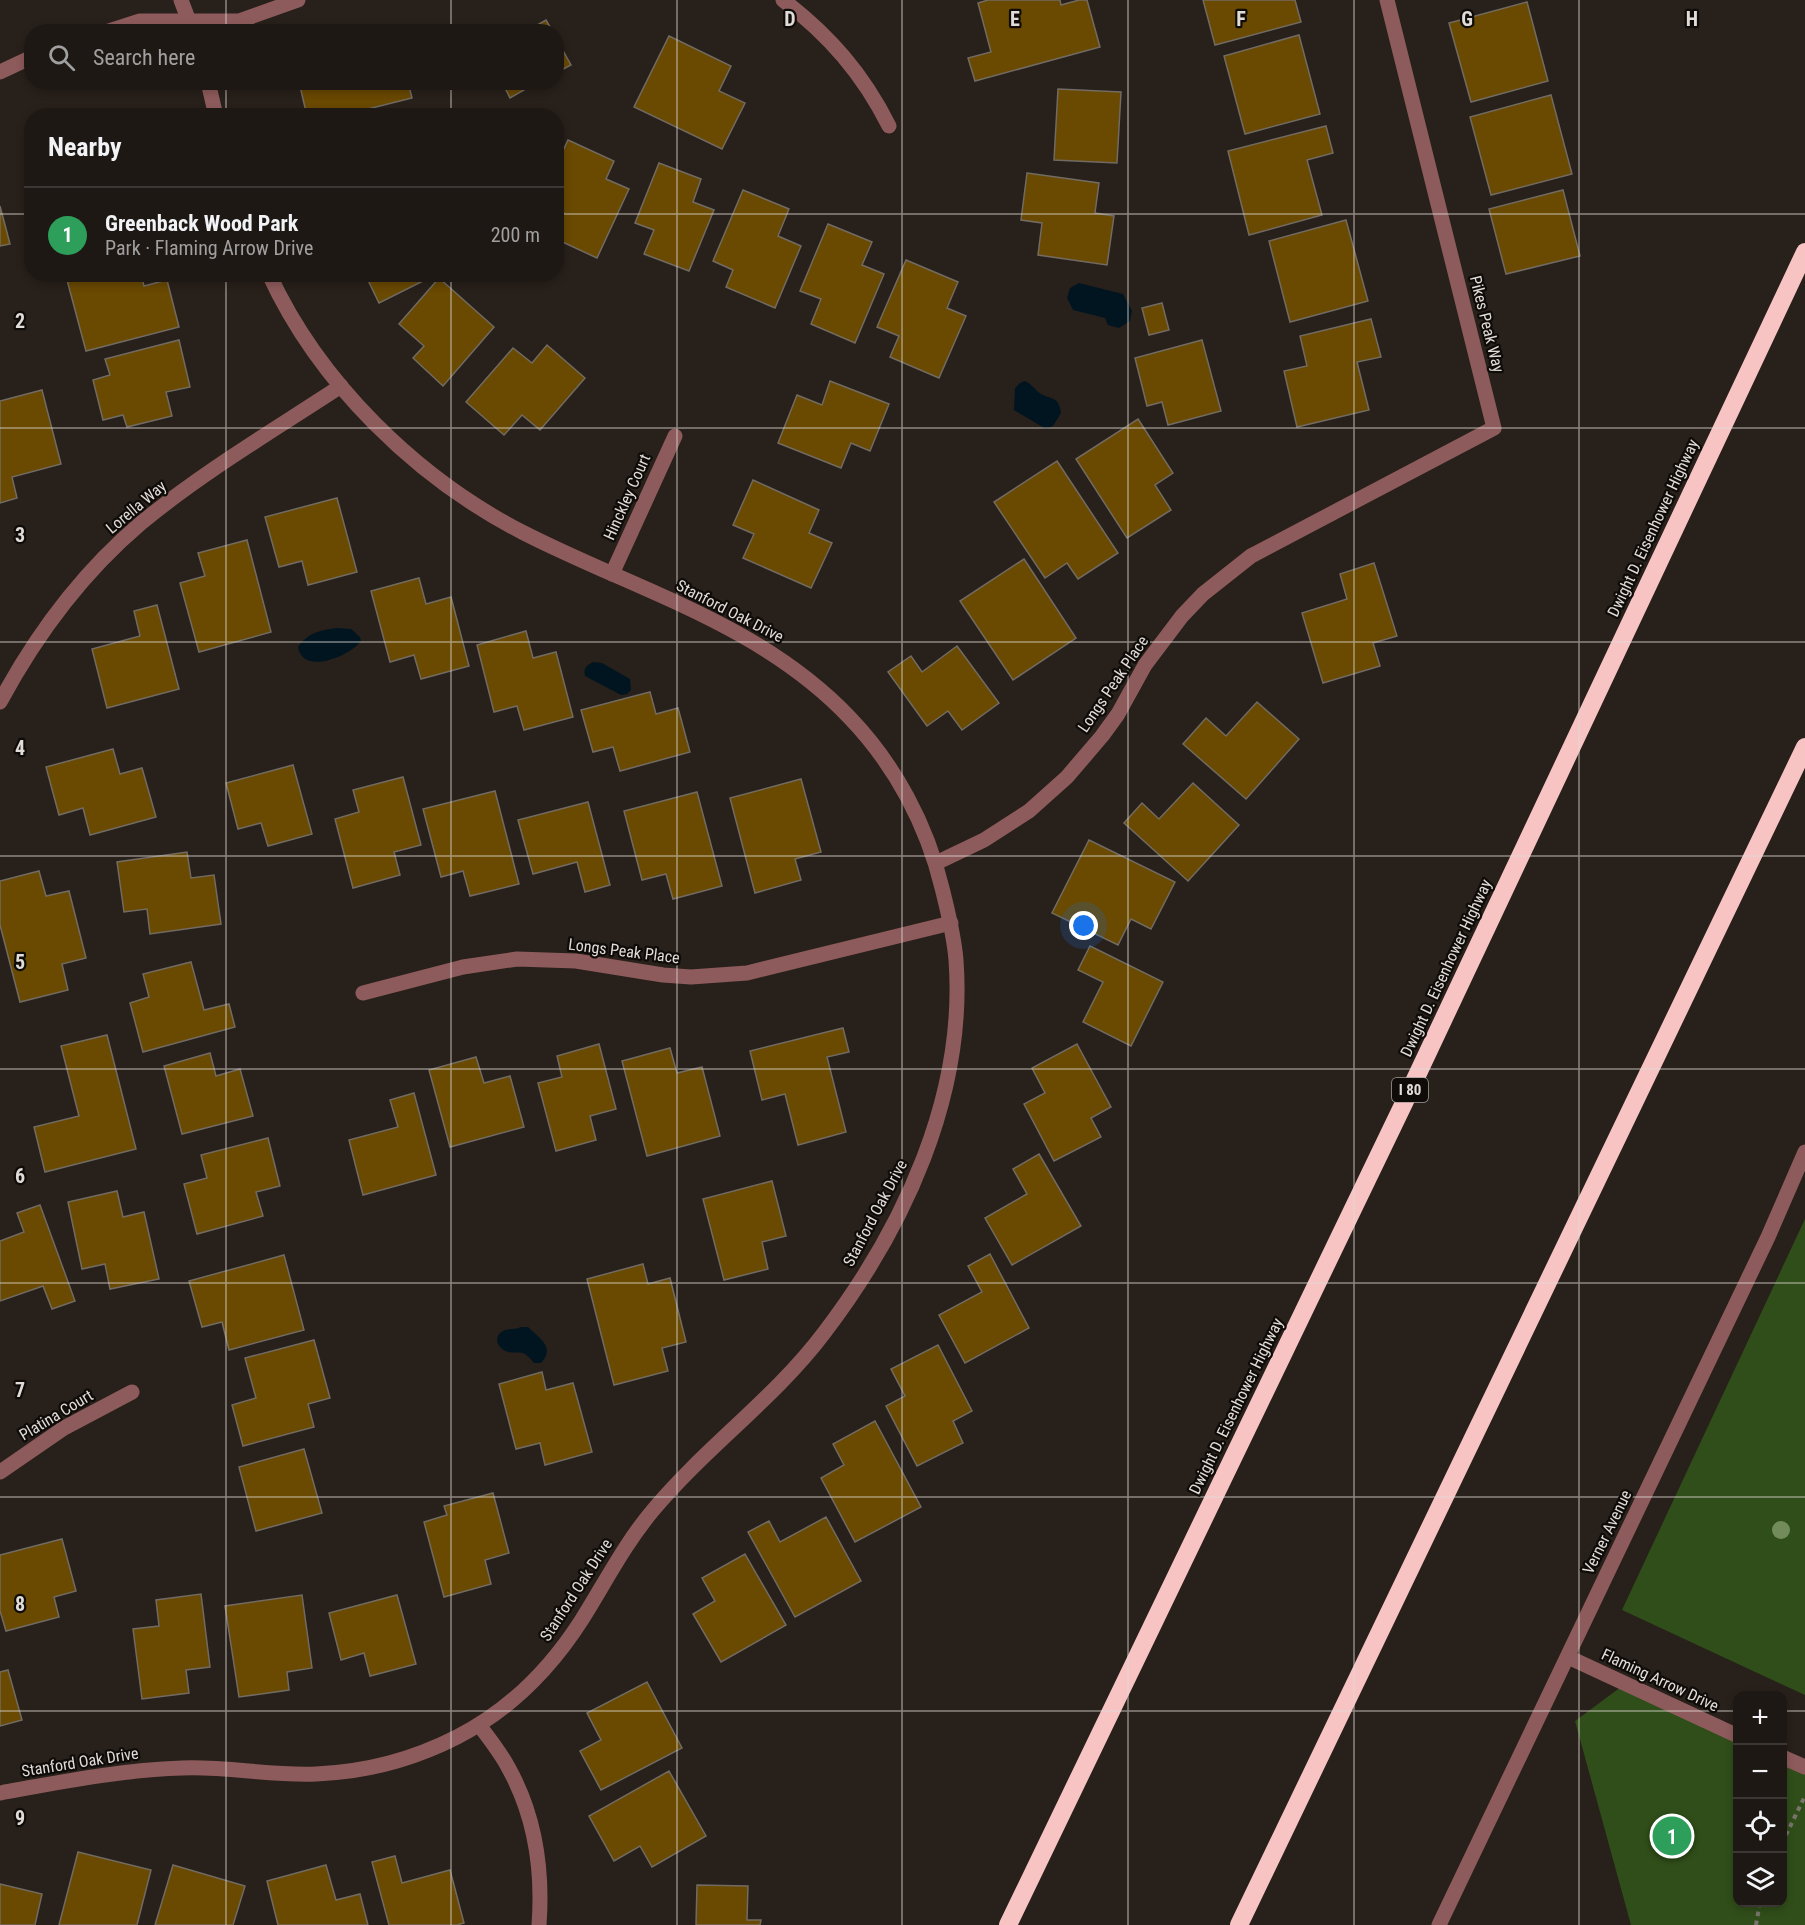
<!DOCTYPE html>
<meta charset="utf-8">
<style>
:root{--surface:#1e1814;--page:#26211d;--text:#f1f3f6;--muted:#a1a0a0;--line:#3c3734;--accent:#fc8fc1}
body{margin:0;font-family:"Roboto Condensed",sans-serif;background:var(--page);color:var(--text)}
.controls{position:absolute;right:18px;bottom:18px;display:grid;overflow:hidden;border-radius:12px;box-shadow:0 3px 9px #0003}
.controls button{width:54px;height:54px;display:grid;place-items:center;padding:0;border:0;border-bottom:2px solid var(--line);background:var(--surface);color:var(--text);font:30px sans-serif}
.you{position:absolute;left:1084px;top:926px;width:21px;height:21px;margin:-15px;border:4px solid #fff;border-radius:50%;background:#1a73e8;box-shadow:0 0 0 9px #1a73e833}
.badge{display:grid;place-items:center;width:39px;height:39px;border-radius:50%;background:var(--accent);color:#fff;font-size:20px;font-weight:700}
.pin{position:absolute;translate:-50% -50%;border:3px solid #fff;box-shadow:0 2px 6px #0006}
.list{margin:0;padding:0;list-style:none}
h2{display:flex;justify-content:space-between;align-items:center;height:78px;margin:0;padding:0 24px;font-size:26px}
h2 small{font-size:20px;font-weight:400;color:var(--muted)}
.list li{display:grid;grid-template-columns:39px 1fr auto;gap:18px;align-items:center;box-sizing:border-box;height:96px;padding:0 24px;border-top:2px solid var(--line)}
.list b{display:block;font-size:22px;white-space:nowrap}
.list p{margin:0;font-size:20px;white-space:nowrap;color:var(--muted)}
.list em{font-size:20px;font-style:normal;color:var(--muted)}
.icon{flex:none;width:33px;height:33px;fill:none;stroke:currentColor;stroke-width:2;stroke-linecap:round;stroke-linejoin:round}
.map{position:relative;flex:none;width:1805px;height:1925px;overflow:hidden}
.search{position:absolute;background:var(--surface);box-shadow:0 3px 9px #0003;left:24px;top:24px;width:540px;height:66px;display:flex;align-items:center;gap:15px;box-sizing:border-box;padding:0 21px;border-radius:24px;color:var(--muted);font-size:22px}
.panel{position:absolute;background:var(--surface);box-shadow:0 3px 9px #0003;left:24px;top:108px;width:540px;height:174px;border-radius:24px}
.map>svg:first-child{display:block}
.green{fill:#304e19}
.water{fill:#011521}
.building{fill:#6a4900;stroke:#716b62;stroke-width:1.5}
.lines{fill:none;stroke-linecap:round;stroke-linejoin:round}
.path{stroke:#7a746f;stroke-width:4;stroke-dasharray:4.5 4.5;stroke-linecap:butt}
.minor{stroke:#8e5b5c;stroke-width:15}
.highway{stroke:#f7c3c3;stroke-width:18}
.tree{fill:#738b5b}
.grid{fill:none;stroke:#e1dcd8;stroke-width:1.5;stroke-opacity:0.55}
.labels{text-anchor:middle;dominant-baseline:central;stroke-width:4.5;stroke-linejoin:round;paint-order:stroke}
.shield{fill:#0e0b08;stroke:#a29d9a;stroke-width:1.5}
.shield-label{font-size:15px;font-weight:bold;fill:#e1dcd8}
.street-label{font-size:16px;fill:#e1dcd8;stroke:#0e0b08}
.grid-label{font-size:20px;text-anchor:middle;font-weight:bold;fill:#e1dcd8;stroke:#0e0b08;stroke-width:4.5;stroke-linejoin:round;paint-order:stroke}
</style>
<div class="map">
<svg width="1805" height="1925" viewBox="0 0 1805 1925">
<rect width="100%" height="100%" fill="#28201a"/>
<g class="green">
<polygon points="1805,1219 1805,1695 1622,1610"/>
<polygon points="1625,1684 1737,1737 1738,1902 1782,1902 1783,1758 1805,1769 1805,1925 1631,1925 1575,1721"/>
</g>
<g class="water">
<polygon points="1079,283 1123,294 1132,311 1130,321 1119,328 1108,325 1105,318 1073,310 1067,298 1070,288"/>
<path d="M1025 381C1032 384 1035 390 1041 394 1052 400 1059 396 1061 413L1053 426 1046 429 1014 410 1015 388 1020 383Z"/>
<path d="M337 628 351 629 360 637 361 641C350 656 303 676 298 647 307 633 321 630 337 628Z"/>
<path d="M593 662 602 663 630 679 631 690 627 694 621 695 585 676C583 668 586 666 593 662Z"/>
<path d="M521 1327H528C539 1338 556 1347 541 1363H534C531 1359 527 1355 523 1353 518 1352 513 1353 508 1352 498 1349 492 1337 503 1331 508 1328 515 1330 521 1327Z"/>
</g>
<g class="building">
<polygon points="988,0 1060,0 1061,5 1079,0 1087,0 1100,47 975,81 968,58 991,52 978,3"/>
<polygon points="1203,0 1295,0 1301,22 1215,45"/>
<polygon points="1527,2 1548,81 1471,102 1449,23"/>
<polygon points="546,20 553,32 525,32"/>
<polygon points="1299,35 1320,114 1245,134 1224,56"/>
<polygon points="669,36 731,66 719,91 745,103 722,149 634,107"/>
<polygon points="556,38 571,65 556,73"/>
<polygon points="299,82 408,82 412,98 340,116 307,116"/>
<polygon points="502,82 538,82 510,98"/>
<polygon points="1058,89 1121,92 1117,163 1054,160"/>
<polygon points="1551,95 1572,174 1491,195 1470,117"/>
<polygon points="1326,126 1333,153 1307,160 1322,215 1249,235 1228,151"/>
<polygon points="568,140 614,161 606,179 629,189 597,258 556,239 556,229 564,213 556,210 556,166"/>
<polygon points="659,163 701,179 693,202 714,210 689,271 644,254 654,230 635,223"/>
<polygon points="1027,173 1099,183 1095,213 1114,216 1107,265 1038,255 1042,223 1021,220"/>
<polygon points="743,190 789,209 778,236 801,246 775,308 726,287 733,270 713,261"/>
<polygon points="1563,190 1580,256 1506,274 1489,209"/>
<polygon points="0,206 10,244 0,246"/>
<polygon points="1346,220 1368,301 1290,322 1269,241"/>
<polygon points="828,224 872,242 862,265 884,274 855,343 811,324 821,299 800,291"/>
<polygon points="906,260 958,282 947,308 966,316 939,378 890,357 899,336 877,327"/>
<polygon points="87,274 141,274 144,286 167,280 179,327 86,351 67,280"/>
<polygon points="365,274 437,274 379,303"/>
<polygon points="439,278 494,327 443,386 413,358 424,346 399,324"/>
<polygon points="1162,303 1169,330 1149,335 1142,308"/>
<polygon points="1371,319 1381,357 1357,362 1369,410 1297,427 1284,371 1307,366 1300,336"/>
<polygon points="179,340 190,387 166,392 172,416 127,427 123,415 103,420 93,380 110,375 105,359"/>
<polygon points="1202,340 1221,411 1168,425 1162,402 1147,406 1135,358"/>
<polygon points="547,345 585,378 540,430 522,415 504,435 466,402 513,348 532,363"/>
<polygon points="830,381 889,404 870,451 851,443 841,468 778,443 797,395 822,405"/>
<polygon points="42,390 61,464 12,477 17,498 0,503 0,401"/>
<polygon points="1138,419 1173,473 1155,485 1171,510 1127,538 1076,459"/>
<polygon points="1057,461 1118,553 1078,579 1067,563 1045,578 994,502"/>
<polygon points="753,480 819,510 809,533 832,543 811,588 743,558 754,534 733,525"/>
<polygon points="337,498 357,572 308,585 302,561 279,567 265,517"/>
<polygon points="247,540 271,632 199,652 180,583 205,576 198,553"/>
<polygon points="1024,559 1076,638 1013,680 960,601"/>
<polygon points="1374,563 1397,636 1373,643 1380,666 1323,683 1302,613 1347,599 1340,574"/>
<polygon points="419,578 426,604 451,597 469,666 421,679 414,655 390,662 371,591"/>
<polygon points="157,605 179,689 107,708 92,649 140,636 134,611"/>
<polygon points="526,631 533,658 556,652 573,717 524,730 517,706 494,712 477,645"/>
<polygon points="957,646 999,703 962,730 948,711 927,726 888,672 911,656 922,672"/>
<polygon points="650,692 656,714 678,708 690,752 620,771 613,747 593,752 581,710"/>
<polygon points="1257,702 1299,739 1246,799 1183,744 1206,718 1226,736"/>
<polygon points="113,749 120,774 142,768 156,817 90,835 83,808 59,815 46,767"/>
<polygon points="293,765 312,834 268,846 261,823 238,829 226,783"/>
<polygon points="403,777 421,845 394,852 400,875 353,888 335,819 359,812 353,790"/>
<polygon points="801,779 821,852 795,859 801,880 755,893 730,798"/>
<polygon points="1193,783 1239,825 1188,881 1124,823 1142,803 1159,819"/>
<polygon points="495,791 519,884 470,896 463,871 441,877 423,809"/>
<polygon points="697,792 722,886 673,899 666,874 642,880 624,811"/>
<polygon points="588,802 610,885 585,892 577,862 533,874 518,820"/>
<polygon points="1089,840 1175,882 1151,929 1131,919 1118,945 1052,913"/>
<polygon points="187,852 191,878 214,875 221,924 150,934 147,909 124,912 117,862"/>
<polygon points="39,871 46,896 69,891 86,958 62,964 68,990 20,1002 0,925 0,881"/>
<polygon points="1090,946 1163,982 1131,1046 1083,1022 1103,982 1078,970"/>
<polygon points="191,962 204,1010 229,1004 235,1027 143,1052 130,1003 149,997 143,974"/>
<polygon points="843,1028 849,1052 827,1057 846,1132 798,1145 785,1094 762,1100 750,1051"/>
<polygon points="107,1035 136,1149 45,1172 34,1127 79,1116 61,1046"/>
<polygon points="599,1044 616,1109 590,1116 596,1140 556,1151 538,1083 562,1077 557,1056"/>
<polygon points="1077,1044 1111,1107 1091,1118 1101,1137 1054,1161 1024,1104 1045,1093 1032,1068"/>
<polygon points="670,1048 677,1073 702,1067 720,1136 647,1156 622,1061"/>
<polygon points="210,1053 216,1076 240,1069 253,1116 182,1134 164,1066"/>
<polygon points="476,1057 484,1083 510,1076 524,1127 450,1147 429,1070"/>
<polygon points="414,1093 436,1175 363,1195 349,1140 398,1127 390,1100"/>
<polygon points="268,1138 280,1186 256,1192 263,1216 197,1234 184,1184 207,1178 201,1155"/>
<polygon points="1039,1154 1081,1226 1012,1265 985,1218 1027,1194 1013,1169"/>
<polygon points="772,1181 786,1236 762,1242 768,1269 724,1280 703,1199"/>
<polygon points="117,1191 123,1217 144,1212 159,1279 110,1289 105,1264 82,1269 68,1202"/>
<polygon points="40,1205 75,1301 52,1309 43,1286 0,1301 0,1241 24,1232 17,1213"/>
<polygon points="990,1254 1029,1328 965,1363 939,1315 982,1292 968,1266"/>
<polygon points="284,1255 304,1330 229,1350 222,1322 202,1327 189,1281"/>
<polygon points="643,1264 648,1284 670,1278 686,1342 662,1348 668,1371 614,1385 587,1279"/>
<polygon points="314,1340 330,1398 308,1404 314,1427 243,1446 232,1405 256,1398 245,1358"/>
<polygon points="938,1345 972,1411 953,1421 963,1443 917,1466 886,1406 905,1396 891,1369"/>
<polygon points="542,1372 546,1390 573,1383 592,1452 545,1465 540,1443 516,1449 499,1384"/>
<polygon points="875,1421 921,1507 855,1542 821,1478 844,1465 833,1444"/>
<polygon points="304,1449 322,1513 256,1531 239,1467"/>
<polygon points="493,1493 509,1553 485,1560 491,1584 444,1597 424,1522 447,1515 444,1506"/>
<polygon points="826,1517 861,1581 795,1617 748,1532 769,1521 780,1542"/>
<polygon points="62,1539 76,1591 54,1597 59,1617 6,1631 0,1611 0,1555"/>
<polygon points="745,1554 786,1625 721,1662 693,1614 715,1601 702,1578"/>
<polygon points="201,1594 210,1667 186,1670 189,1693 142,1699 133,1629 159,1626 156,1600"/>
<polygon points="302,1595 312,1668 287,1672 289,1690 239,1697 225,1606"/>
<polygon points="397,1595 416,1664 370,1676 364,1653 341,1660 329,1613"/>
<polygon points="8,1670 22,1720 0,1726 0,1672"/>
<polygon points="647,1682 682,1748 601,1790 580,1751 601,1740 587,1713"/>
<polygon points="669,1771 706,1836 652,1867 640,1846 614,1861 589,1816"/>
<polygon points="78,1852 151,1870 137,1925 59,1925"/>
<polygon points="395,1856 402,1883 450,1870 464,1923 457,1925 389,1925 372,1862"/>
<polygon points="173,1865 245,1886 233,1925 155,1925"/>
<polygon points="326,1865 336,1900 360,1894 368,1925 278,1925 267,1881"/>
<polygon points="0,1884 42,1894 35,1925 0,1925"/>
<polygon points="697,1885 748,1886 747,1920 761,1920 760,1925 696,1925"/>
</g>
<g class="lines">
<g class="path">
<polyline points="1782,1843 1805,1796"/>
<polyline points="1756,1925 1760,1902"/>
</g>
<g class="minor">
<polyline points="181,0 193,32"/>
<path d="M783 0C829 35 863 74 889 126"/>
<polyline points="106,32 140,21 239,21 298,0"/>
<polyline points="0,72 32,57"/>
<polyline points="208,82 216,116"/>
<polyline points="612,574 675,436"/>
<path d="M0 702C36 635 82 573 141 523 203 472 274 430 341 386"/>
<polyline points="936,863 984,840 1029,811 1067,777 1102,736 1118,714 1145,665 1182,616 1203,594 1251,556 1494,428 1387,0"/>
<polyline points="363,993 463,967 517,959 576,961 663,975 691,977 747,973 951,923"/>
<polyline points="0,1472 64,1428 132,1392"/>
<polyline points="1568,1657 1738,1736"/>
<path d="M479 1725C489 1738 500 1752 508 1767 535 1815 543 1871 539 1925"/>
<polyline points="1782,1757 1805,1767"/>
<path d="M0 1793C61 1782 120 1770 182 1768 226 1766 271 1776 316 1774 365 1772 414 1759 457 1737 508 1711 550 1669 581 1621 605 1583 625 1543 654 1509 707 1446 775 1398 824 1333 904 1228 966 1095 956 960 954 935 948 912 942 888 927 825 895 765 850 718 760 623 635 590 522 532 417 478 319 383 269 274"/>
<polyline points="1439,1925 1768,1237 1805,1152"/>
</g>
<g class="highway">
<polyline points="1008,1925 1404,1103 1805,252"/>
<polyline points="1239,1925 1805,747"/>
</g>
</g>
<circle class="tree" cx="1781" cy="1530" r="9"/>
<path class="grid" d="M226 0V32M451 0V32M677 0V1925M902 0V1925M1128 0V1925M1354 0V1925M1579 0V1925M226 82V116M451 82V116M0 214H32M556 214H1805M226 274V1925M451 274V1925M0 428H1805M0 642H1805M0 856H1805M0 1069H1805M0 1283H1805M0 1497H1805M0 1711H1738M1782 1711H1805"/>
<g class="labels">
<rect class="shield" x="1392" y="1078" width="36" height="24" rx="4.5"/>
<g class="shield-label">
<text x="1410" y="1090">I 80</text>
</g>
<g class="street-label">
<text transform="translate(1487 324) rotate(76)">Pikes Peak Way</text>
<text transform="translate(627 497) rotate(-66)">Hinckley Court</text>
<text transform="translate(136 507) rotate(-40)">Lorella Way</text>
<text transform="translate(1653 528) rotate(-65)">Dwight D. Eisenhower Highway</text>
<text transform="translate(730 611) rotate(27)">Stanford Oak Drive</text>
<text transform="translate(1113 684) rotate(-56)">Longs Peak Place</text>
<text transform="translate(624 951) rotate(7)">Longs Peak Place</text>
<text transform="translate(1446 968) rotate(-65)">Dwight D. Eisenhower Highway</text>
<text transform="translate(875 1213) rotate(-62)">Stanford Oak Drive</text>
<text transform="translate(1236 1406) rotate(-64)">Dwight D. Eisenhower Highway</text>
<text transform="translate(56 1415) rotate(-31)">Platina Court</text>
<text transform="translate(1607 1532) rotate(-64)">Verner Avenue</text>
<text transform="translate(576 1590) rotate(-57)">Stanford Oak Drive</text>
<text transform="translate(1660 1680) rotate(25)">Flaming Arrow Drive</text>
<text transform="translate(80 1762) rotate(-9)">Stanford Oak Drive</text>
</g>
</g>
<g class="grid-label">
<text x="790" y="26">D</text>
<text x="1015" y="26">E</text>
<text x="1241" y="26">F</text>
<text x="1467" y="26">G</text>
<text x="1692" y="26">H</text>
<text x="20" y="328">2</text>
<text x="20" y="542">3</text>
<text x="20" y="755">4</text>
<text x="20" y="969">5</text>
<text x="20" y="1183">6</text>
<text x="20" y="1397">7</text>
<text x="20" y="1611">8</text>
<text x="20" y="1825">9</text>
</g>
</svg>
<div class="controls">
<button>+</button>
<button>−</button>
<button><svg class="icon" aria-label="locate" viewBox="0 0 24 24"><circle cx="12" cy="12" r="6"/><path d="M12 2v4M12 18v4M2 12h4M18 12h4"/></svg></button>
<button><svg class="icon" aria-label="layers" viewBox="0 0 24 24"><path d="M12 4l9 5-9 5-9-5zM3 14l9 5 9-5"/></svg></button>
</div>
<div class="you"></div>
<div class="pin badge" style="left:1672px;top:1836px;background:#2e9e5b">1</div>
<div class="search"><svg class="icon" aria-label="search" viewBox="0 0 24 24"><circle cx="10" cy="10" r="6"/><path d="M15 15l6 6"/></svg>Search here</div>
<section class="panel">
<h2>Nearby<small></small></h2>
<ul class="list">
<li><span class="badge" style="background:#2e9e5b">1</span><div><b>Greenback Wood Park</b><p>Park · Flaming Arrow Drive</p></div><em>200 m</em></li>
</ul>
</section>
</div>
